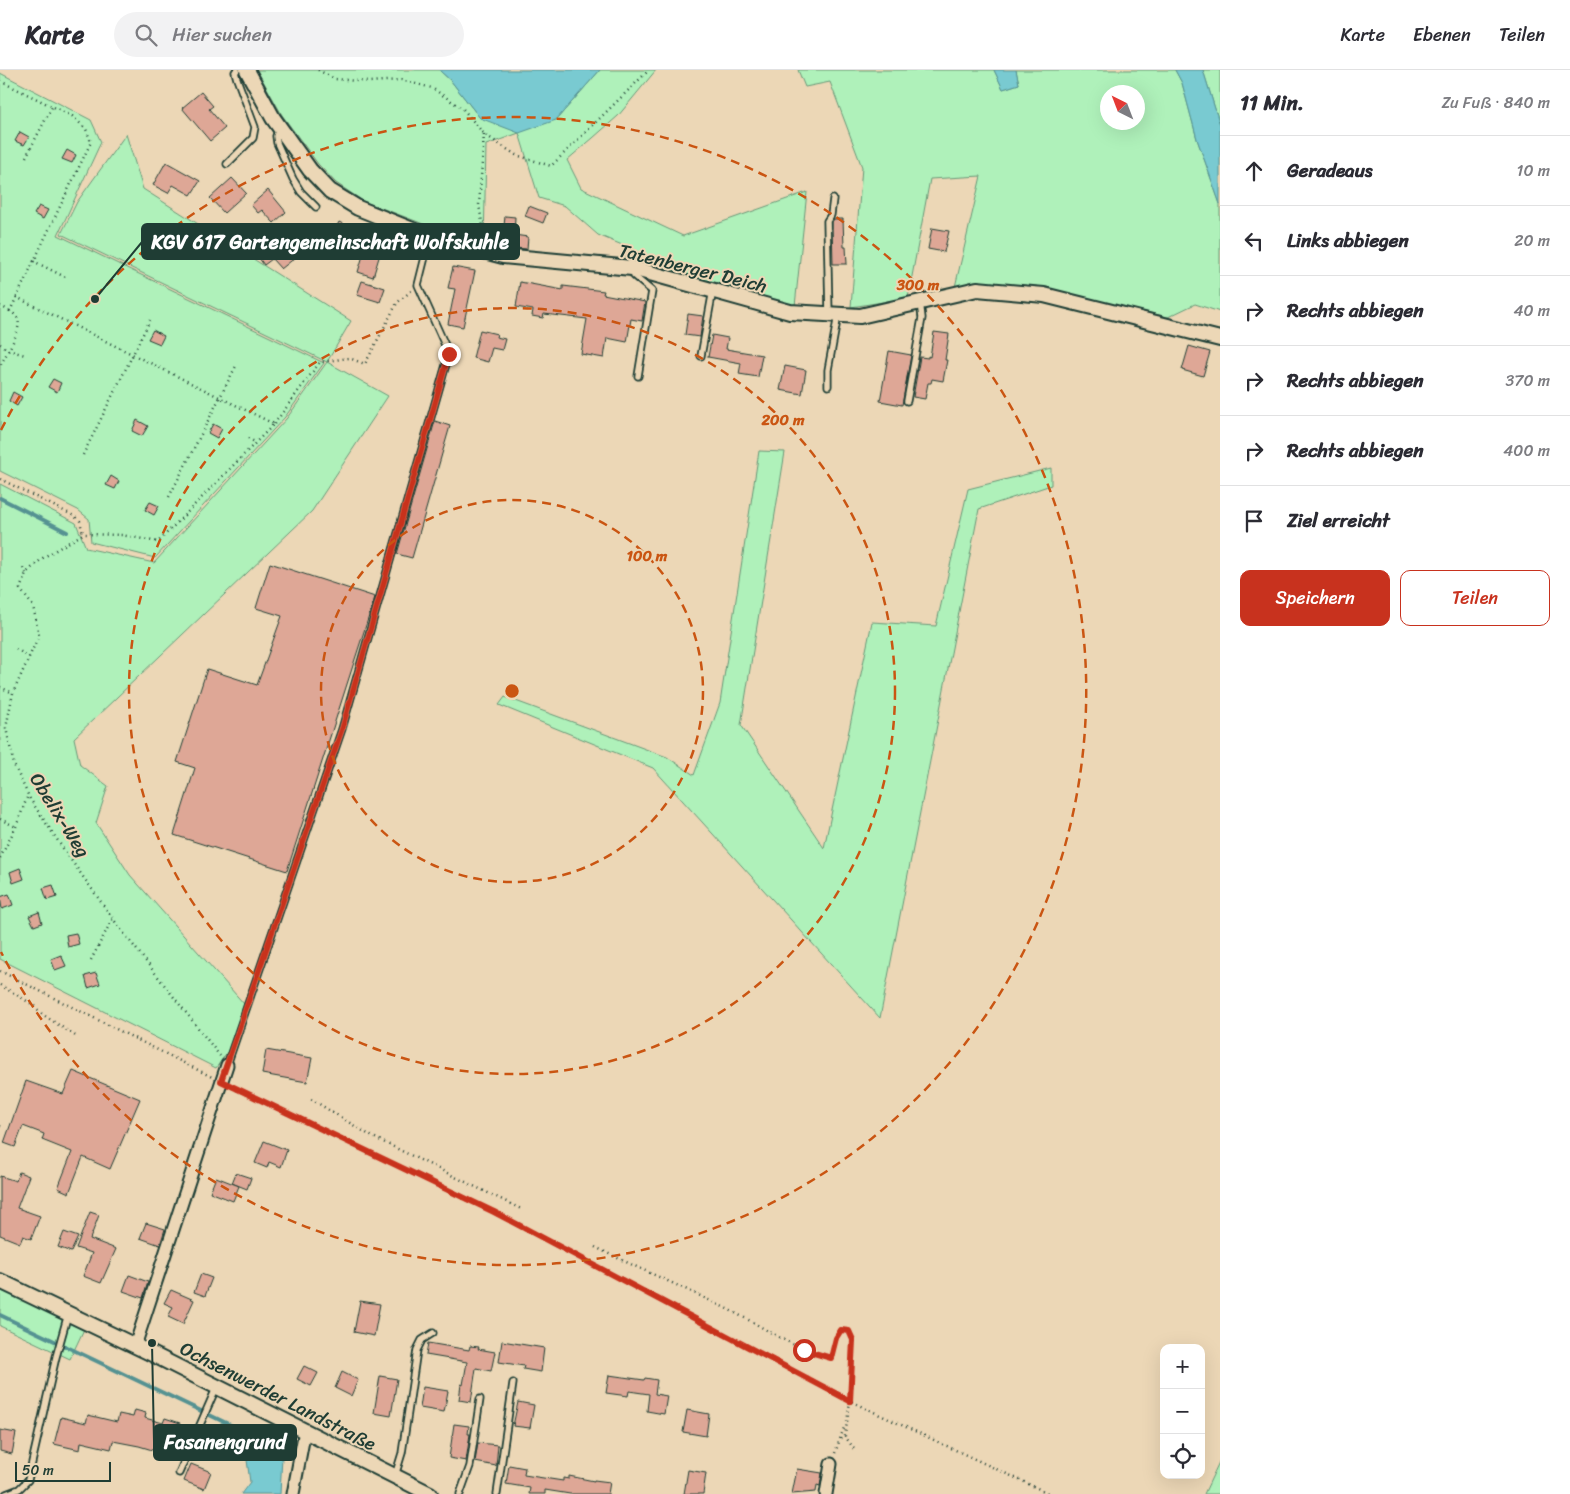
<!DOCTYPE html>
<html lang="de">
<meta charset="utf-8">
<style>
:root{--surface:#fff;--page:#f2f2f3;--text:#2b2b33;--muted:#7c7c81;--line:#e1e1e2;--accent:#c8321e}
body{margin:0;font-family:Sriracha,sans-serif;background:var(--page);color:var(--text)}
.controls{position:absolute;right:15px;bottom:15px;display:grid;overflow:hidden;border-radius:10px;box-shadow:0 5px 20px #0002}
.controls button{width:45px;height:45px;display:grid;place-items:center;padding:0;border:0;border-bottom:1px solid var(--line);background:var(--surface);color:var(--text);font:25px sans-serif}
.compass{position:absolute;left:1100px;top:15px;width:45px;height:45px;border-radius:50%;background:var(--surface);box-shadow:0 5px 20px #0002;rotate:318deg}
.scale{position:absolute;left:15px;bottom:12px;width:96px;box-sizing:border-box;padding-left:5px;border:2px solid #1f3d34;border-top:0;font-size:14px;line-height:18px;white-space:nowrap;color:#1f3d34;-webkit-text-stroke:4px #ecd7b6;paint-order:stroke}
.stop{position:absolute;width:15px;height:15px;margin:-11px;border:4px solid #c8321e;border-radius:50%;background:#fff}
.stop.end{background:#c8321e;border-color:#fff;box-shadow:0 1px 5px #0008}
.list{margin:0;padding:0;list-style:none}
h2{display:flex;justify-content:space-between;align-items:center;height:65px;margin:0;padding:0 20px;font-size:21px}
h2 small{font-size:16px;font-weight:400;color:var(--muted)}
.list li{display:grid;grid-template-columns:32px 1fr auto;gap:15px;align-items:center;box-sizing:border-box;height:70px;padding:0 20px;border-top:1px solid var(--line)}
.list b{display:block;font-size:19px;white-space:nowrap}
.list em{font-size:16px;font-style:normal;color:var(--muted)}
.actions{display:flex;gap:10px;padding:15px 20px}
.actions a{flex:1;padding:11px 0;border:1px solid var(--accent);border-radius:10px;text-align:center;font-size:18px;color:var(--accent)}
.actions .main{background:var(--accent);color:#fff}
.icon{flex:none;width:28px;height:28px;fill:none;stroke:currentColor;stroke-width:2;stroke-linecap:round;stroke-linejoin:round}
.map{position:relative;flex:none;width:1220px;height:1424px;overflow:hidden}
header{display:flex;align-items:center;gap:30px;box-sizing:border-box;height:70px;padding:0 25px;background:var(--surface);border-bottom:1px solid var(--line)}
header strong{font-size:24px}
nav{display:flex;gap:28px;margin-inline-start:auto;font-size:18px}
.search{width:350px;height:45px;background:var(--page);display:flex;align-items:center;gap:12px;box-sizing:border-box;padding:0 18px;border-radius:28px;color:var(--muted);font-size:19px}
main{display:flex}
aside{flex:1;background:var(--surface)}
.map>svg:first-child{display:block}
.green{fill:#aff1ba;stroke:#679777;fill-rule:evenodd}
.water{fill:#79cad1;stroke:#559292}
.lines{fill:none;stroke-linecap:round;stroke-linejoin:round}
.stream{stroke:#559292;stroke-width:4}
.building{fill:#dea796;stroke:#1f3d34}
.service-casing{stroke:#1f3d34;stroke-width:9}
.minor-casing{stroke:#1f3d34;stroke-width:15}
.tertiary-casing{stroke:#1f3d34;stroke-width:18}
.path{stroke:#1f3d34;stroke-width:2.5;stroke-dasharray:1 4;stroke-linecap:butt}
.service{stroke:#ecd7b6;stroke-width:5.5}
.minor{stroke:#ecd7b6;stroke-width:11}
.tertiary{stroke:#ecd7b6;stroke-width:14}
.route{stroke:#c8321e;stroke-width:6}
.ring{fill:none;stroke:#ca5512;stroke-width:2.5;stroke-dasharray:9 6}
.labels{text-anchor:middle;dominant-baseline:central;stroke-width:4;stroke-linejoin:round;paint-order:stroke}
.street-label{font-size:19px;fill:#1f3d34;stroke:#ecd7b6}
.centre{fill:#ca5512;stroke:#ecd7b6;stroke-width:2.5}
.ring-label{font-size:15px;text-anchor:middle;font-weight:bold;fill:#ca5512;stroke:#ecd7b6;stroke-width:4;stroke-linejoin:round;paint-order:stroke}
.leader{fill:none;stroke:#1f3d34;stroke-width:2}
.callout-dot{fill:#1f3d34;stroke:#ecd7b6;stroke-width:2}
.callout{fill:#1f3d34;stroke:#1f3d34;stroke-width:2}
.callout-label{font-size:20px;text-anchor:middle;font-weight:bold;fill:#fff}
</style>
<header>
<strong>Karte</strong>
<div class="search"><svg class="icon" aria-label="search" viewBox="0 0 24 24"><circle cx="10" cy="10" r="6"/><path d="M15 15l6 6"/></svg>Hier suchen</div>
<nav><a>Karte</a><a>Ebenen</a><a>Teilen</a></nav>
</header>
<main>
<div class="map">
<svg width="1220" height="1424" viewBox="0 0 1220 1424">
<rect width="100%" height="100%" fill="#ecd7b6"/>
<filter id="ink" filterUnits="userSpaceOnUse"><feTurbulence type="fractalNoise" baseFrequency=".02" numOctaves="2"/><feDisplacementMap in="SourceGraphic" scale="10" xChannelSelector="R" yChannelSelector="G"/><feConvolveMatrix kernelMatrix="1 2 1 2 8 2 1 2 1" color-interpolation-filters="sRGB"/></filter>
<g filter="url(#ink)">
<g class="green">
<polygon points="257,0 439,0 451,11 480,48 556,50 600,0 656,0 618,46 593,68 567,90 581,118 683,166 807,122 795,236 750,225 635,187 624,187 627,177 598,165 565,136 539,128 519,63 486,75 484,177 363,131 336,113 318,94 282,45"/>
<path d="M798 0H994L1003 19 1019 14 1016 0H1175L1182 13 1197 69 1220 134V242L1195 234 1168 247 1042 219 955 217 981 106 930 109 908 228 851 237 862 97 830 12 805 17ZM1108 22H1138V52H1108Z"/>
<polygon points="1203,0 1220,0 1220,55"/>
<polygon points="0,3 91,50 101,72 58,165 324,293 285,347 155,488 91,472 89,449 78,440 0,401"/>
<polygon points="126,64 143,119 351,251 327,292 388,326 312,441 74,668 80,695 108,716 96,753 130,805 245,935 228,981 216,998 0,889 0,414 76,453 86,478 154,493 287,348 327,292 61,164 77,132"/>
<polygon points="759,381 785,382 741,655 824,778 872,552 936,556 968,419 1051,398 1051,415 979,439 880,948 653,698 499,635 505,627 667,687 694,705 720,633"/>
<polygon points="0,1217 85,1257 70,1289 0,1256"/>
<polygon points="1220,1390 1220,1424 1204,1424"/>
</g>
<g class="water">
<polygon points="439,0 600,0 556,50 519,63 480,48 451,11"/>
<polygon points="994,0 1016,0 1019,14 1003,19"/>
<polygon points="1175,0 1203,0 1220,55 1220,134 1197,69 1182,13"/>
<polygon points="243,1361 277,1364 283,1368 280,1424 241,1424 250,1412"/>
</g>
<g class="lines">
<g class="stream">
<polyline points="0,428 67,462"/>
<polyline points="0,1245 243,1361"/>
</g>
</g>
<g class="building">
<polygon points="201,22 213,36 209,39 225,58 210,71 182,38"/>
<polygon points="20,62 29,67 24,75 15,71"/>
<polygon points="67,80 76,85 72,93 62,89"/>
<polygon points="166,92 200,111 191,125 173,115 168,123 153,115"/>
<polygon points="232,108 246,123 224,143 210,128"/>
<polygon points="268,120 286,142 274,153 262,140 258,143 251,135"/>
<polygon points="39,136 48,140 43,149 34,144"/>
<polygon points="529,136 547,143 543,153 525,146"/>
<polygon points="505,146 515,147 514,165 528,167 527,179 502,177"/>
<polygon points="834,149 843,149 844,177 846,177 847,194 833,194 832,152"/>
<polygon points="339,152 355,160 346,178 330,169"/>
<polygon points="932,158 949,161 944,182 928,179"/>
<polygon points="279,166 296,187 281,199 272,189 264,195 256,184"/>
<polygon points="365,179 380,184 373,207 358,202"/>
<polygon points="453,197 475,201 463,257 448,254 455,219 448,218"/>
<polygon points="362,211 385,218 380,232 357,225"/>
<polygon points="520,212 563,220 563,216 604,221 603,224 645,232 642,251 631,249 627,272 607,268 604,288 581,284 587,249 544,244 543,248 532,246 533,240 516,237"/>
<polygon points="688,244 703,246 700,267 685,265"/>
<polygon points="153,260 164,266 160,274 148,269"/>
<polygon points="480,260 497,264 496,267 505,269 502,280 492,278 488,292 473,288"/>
<polygon points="934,262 949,264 945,290 947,290 943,311 932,309 931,313 928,313 925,329 913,327 920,287 928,288 928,286 930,287"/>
<polygon points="712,265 728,268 726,279 762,285 758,307 739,304 741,293 708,287"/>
<polygon points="1189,276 1210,282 1203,306 1182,300"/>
<polygon points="889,281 911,285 902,335 880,331"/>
<polygon points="785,296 806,300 802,324 780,320"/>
<polygon points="53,309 61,313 57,322 48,317"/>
<polygon points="13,322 22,327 17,336 9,331"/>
<polygon points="137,350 148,356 142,366 132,361"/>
<polygon points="435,351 450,356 412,488 397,484"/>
<polygon points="213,354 222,359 217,368 208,363"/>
<polygon points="111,406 119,411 115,419 106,415"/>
<polygon points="150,432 159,436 154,445 145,440"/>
<polygon points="270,493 375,527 287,801 174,765 195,698 177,692 207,599 257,615 282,546 256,538"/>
<polygon points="20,798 24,809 13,813 10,802"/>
<polygon points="53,815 57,827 47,830 43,818"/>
<polygon points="9,824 13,835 2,839 0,827"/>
<polygon points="39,842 42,853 34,856 29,846"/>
<polygon points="76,863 79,874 68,877 66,865"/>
<polygon points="61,885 66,896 55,900 51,889"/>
<polygon points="96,903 100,914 88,918 85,906"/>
<polygon points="266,980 312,988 307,1012 262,1004"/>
<polygon points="73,1001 140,1029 110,1099 83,1087 69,1123 58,1118 72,1082 42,1070 44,1064 23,1056 15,1077 4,1073 26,1011 63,1024"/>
<polygon points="264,1071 287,1080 281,1097 269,1092 267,1098 255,1093"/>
<polygon points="19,1102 29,1106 17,1138 40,1146 31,1169 23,1166 20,1173 0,1165 0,1106 16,1111"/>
<polygon points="236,1103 251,1108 247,1119 232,1113"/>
<polygon points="216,1107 239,1116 233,1131 210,1122"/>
<polygon points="90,1142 99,1145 90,1169 116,1179 101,1213 83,1206 92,1183 76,1178"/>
<polygon points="146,1153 165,1159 160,1175 140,1168"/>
<polygon points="64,1162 78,1167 71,1182 58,1177"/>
<polygon points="201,1204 212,1208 205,1226 194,1222"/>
<polygon points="129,1205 148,1212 143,1228 123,1221"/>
<polygon points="171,1220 194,1230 183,1254 168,1247 173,1237 164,1233"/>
<polygon points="360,1231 380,1234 374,1266 354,1262"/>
<polygon points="502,1271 544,1278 541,1302 523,1299 524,1296 499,1292"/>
<polygon points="428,1273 469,1280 470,1276 479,1277 478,1279 495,1282 491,1301 476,1298 471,1332 459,1330 461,1314 463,1315 467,1292 426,1285"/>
<polygon points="304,1296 318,1303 311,1316 297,1309"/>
<polygon points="342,1302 358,1310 351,1326 335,1318"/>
<polygon points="609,1305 644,1310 645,1308 657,1310 655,1324 667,1326 664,1344 647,1341 649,1324 629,1321 628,1326 606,1323"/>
<polygon points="380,1306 397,1309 391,1346 374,1343"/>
<polygon points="423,1317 448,1321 444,1342 420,1338"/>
<polygon points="518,1332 534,1335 530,1358 513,1356"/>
<polygon points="135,1340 146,1343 145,1348 163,1353 165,1348 180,1353 169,1385 139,1376 113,1371 111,1379 81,1372 80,1380 54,1374 61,1347 86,1353 88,1345 117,1352 119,1344 133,1347"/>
<polygon points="687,1340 709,1344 706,1366 683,1362"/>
<polygon points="454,1354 469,1356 468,1364 470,1364 466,1391 449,1388"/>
<polygon points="0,1360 16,1363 12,1384 0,1381"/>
<polygon points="478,1373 498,1375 496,1396 475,1392"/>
<polygon points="191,1394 211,1402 204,1419 184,1411"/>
<polygon points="509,1395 525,1398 524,1405 563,1411 563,1408 569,1409 569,1406 594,1411 594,1410 610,1412 608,1424 570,1424 545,1420 545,1424 529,1424 530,1418 506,1414"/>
<polygon points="797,1399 822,1403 820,1416 817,1415 816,1422 792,1424"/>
<polygon points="688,1400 706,1403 703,1424 684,1424"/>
</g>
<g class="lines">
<g class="service-casing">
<g id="service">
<polyline points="279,59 276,66 277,73 293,109 301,122 316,137"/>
<polyline points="227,94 253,68 255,57 237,9 235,2 237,0"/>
<polyline points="633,200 634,206 652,221 638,306"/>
<polyline points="829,244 827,151 831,145 833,129"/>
<polyline points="701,286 713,220"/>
<polyline points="828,316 828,300 838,245"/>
<polyline points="907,331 922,248 920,232"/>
<polyline points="227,995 342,659 449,284 418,215 430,167"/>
<polyline points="179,1403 217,1316"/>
<polyline points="395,1406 402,1383 417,1280 422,1270 433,1263"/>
<polyline points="6,1424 19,1419 28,1410 56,1287 68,1244"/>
<polyline points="460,1424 470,1396 480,1329"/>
<polyline points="497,1424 513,1313"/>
</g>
</g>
<g class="minor-casing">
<g id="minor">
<polyline points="135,1276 227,995"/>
<polyline points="293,1424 305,1360"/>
<polyline points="826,1424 831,1394"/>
</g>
</g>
<g class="tertiary-casing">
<g id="tertiary">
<polyline points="247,0 273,48 310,100 330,121 358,138 430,167 503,186 632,198 790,242 860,246 977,219 1044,225 1220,269"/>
<polyline points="0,1211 148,1282 430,1424"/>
</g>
</g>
<g class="path">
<polyline points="318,0 335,9 369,12 401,10 432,18 463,39 484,64 516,85 551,96 649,0"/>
<path d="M0 11 72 46 86 59 91 72 10 241C13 243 17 246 18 250 22 260 5 286 0 296"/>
<polyline points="484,64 479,135 485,169"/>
<polyline points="26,87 52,37"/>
<polyline points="33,191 65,207"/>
<polyline points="16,227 274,354 158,472 122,465 83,464"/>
<polyline points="0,236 10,241"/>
<polyline points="0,274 8,280 25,285"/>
<polyline points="274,354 320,292 349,288 365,294 397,233 411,221"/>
<polyline points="248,368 256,373"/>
<polyline points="83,385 150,250"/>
<polyline points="0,409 74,446 80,451 83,464 44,487 26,503 20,519 33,536 39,565 13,623 6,658 14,695 30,729 66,783 119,857 220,986"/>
<polyline points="169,427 237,294"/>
<polyline points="23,498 26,503"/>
<polyline points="16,579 29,587"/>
<polyline points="0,617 13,623"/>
<polyline points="0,749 16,757"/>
<polyline points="0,788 16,757 28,725"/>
<polyline points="91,890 113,848"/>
<polyline points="0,901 212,1007"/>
<polyline points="0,915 32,934 42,944 77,967"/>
<polyline points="232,1017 494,1142 850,1331 1050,1424"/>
<polyline points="311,1029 371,1066 521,1139"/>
<polyline points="0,1056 3,1058"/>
<path d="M595 1177C643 1201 693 1221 741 1246 770 1261 798 1281 831 1288L836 1268 841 1260 849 1261 853 1270 850 1331 845 1366 854 1379"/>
<polyline points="835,1383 845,1355"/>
</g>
<use href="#service" class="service"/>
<use href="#minor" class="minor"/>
<use href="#tertiary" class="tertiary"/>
</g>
</g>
<g class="lines" filter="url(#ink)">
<polyline class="route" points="449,284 342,659 221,1011 494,1142 850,1331 853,1270 849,1261 841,1260 836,1268 831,1288 804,1280"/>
</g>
<g class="ring">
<circle cx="512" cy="621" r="191"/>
<circle cx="512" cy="621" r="383"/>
<path d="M1 360A574 574 0 1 1 1 882"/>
</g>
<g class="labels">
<g class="street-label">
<text transform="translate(693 198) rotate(14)">Tatenberger Deich</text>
<text transform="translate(60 745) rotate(58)">Obelix-Weg</text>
<text transform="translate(278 1326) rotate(27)">Ochsenwerder Landstraße</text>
</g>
</g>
<circle cx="512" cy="621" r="8" class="centre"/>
<g class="ring-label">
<text x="918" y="220">300 m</text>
<text x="783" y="355">200 m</text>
<text x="647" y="491">100 m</text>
</g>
<path class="leader" d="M95 229L142 172M152 1273L154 1372"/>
<g class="callout-dot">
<circle cx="95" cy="229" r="5"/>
<circle cx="152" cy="1273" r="5"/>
</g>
<g class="callout">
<rect x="142" y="154" width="377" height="35" rx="5"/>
<rect x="154" y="1355" width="142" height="35" rx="5"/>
</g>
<g class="callout-label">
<text x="330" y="179">KGV 617 Gartengemeinschaft Wolfskuhle</text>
<text x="225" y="1379">Fasanengrund</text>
</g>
</svg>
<div class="controls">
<button>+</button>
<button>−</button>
<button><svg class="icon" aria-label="locate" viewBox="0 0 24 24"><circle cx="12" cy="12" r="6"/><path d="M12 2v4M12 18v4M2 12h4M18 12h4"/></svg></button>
</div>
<svg class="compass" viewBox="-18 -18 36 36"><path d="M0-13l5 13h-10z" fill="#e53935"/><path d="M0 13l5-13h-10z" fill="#7c7c81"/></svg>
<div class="scale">50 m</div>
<div class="stop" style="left:804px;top:1280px"></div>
<div class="stop end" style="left:449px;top:284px"></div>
</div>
<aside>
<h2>11 Min.<small>Zu Fuß · 840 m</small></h2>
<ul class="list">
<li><svg class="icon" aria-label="ahead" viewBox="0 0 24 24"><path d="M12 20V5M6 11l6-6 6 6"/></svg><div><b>Geradeaus</b></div><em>10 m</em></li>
<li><svg class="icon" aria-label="left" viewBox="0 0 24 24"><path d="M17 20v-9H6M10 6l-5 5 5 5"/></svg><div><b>Links abbiegen</b></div><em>20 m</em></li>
<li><svg class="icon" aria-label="right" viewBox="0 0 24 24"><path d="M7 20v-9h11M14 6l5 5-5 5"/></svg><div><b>Rechts abbiegen</b></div><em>40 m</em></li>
<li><svg class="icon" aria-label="right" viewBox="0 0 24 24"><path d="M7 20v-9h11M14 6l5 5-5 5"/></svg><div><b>Rechts abbiegen</b></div><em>370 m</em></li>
<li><svg class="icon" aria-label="right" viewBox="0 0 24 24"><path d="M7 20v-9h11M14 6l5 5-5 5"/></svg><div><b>Rechts abbiegen</b></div><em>400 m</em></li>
<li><svg class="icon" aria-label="arrive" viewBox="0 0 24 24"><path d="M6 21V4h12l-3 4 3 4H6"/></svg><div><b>Ziel erreicht</b></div></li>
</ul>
<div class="actions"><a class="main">Speichern</a><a>Teilen</a></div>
</aside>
</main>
